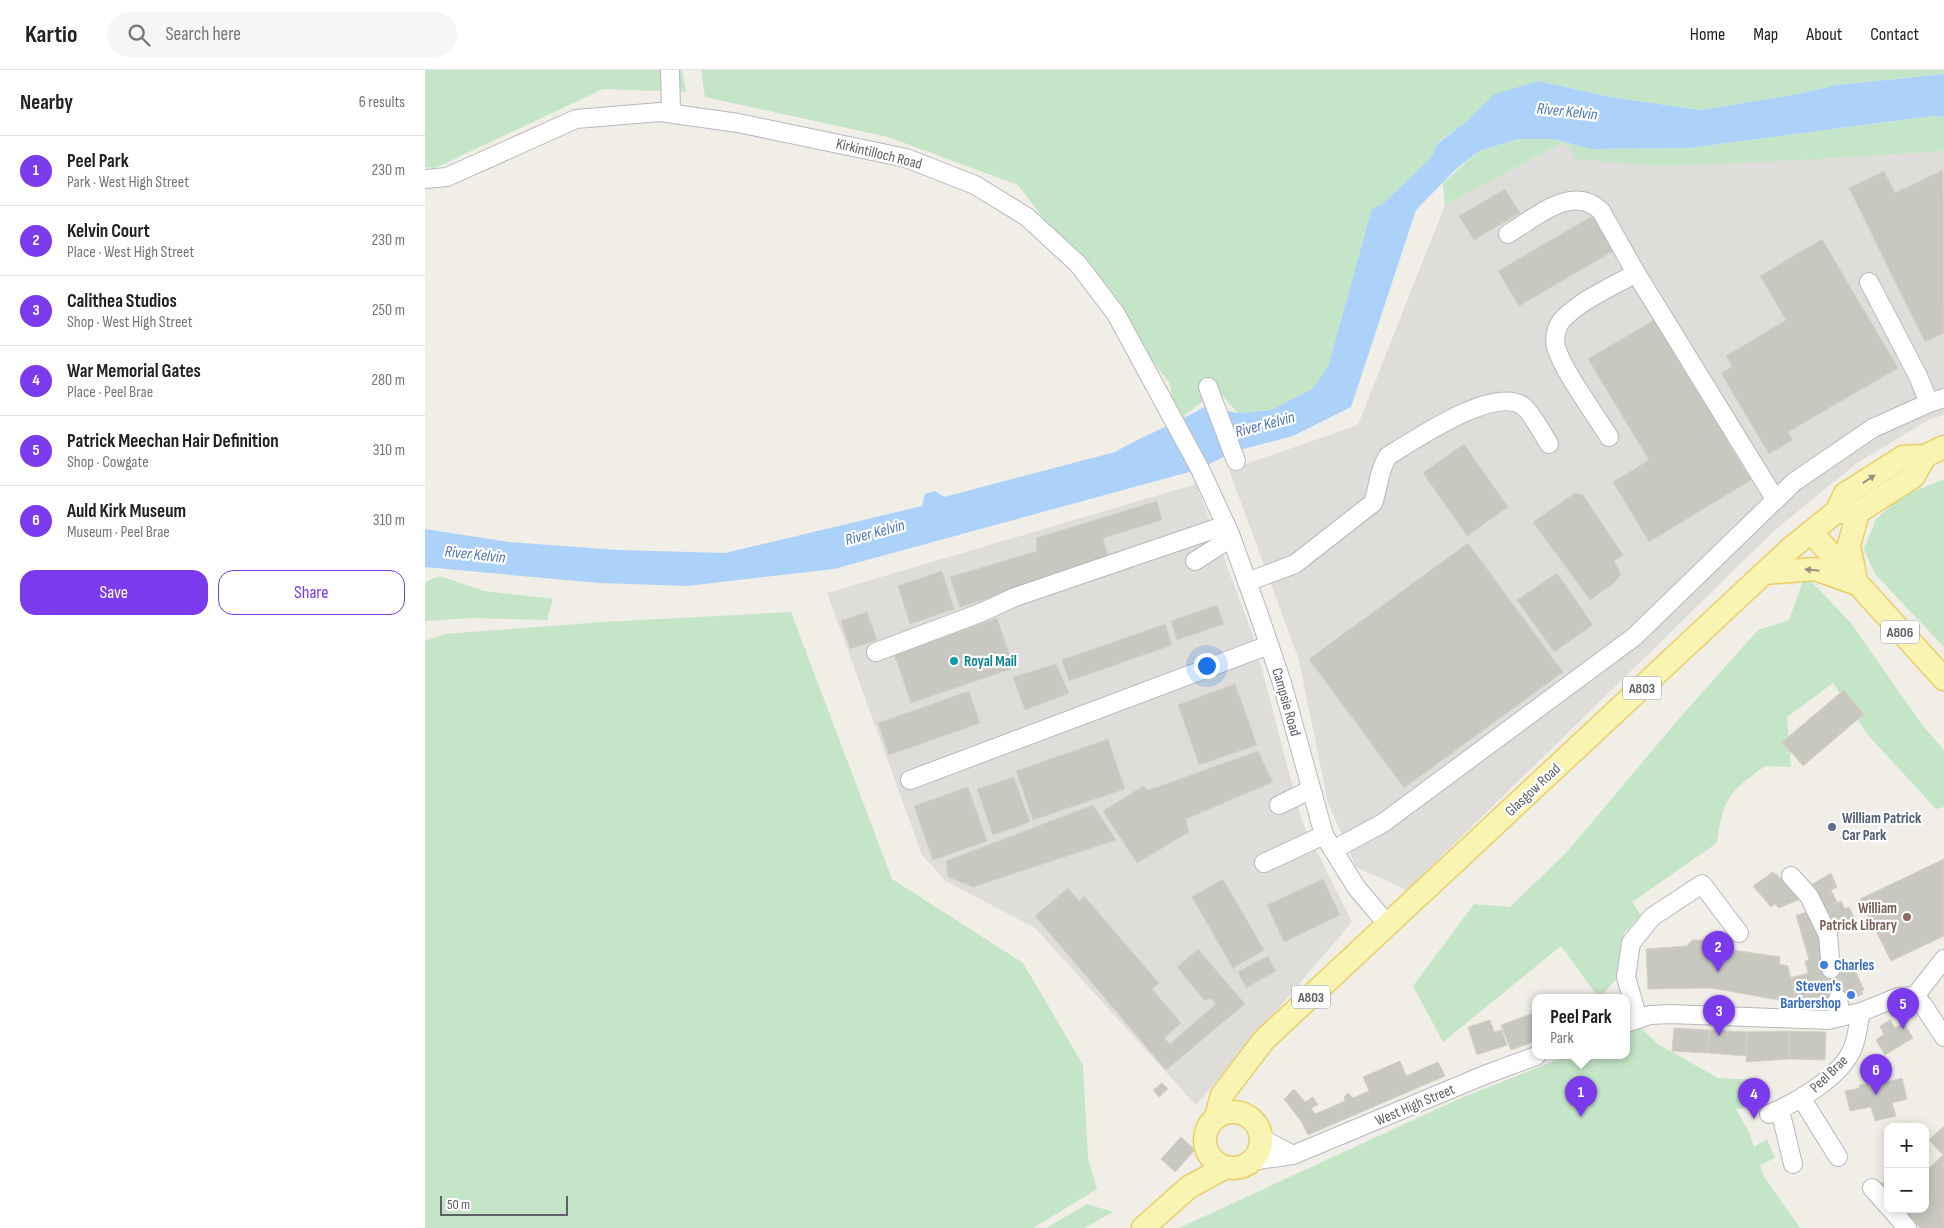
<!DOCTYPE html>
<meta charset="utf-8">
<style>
:root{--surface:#fff;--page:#f6f6f6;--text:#222;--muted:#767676;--line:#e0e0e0;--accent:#7c3aed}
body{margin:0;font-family:"Sofia Sans Condensed",sans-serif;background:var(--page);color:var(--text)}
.controls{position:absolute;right:15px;bottom:15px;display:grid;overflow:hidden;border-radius:10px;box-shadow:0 2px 12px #0003}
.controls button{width:45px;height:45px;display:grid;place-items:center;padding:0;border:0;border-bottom:1px solid var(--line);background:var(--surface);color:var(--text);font:25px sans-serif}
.scale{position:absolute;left:15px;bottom:12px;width:128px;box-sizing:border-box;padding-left:5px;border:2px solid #5e6166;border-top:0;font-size:14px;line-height:18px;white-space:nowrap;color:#5e6166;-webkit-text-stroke:4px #fff;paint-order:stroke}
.you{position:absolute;left:781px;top:595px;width:18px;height:18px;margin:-12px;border:4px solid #fff;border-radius:50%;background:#1a73e8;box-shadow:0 0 0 8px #1a73e833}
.badge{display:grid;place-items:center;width:32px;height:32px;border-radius:50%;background:var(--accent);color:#fff;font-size:16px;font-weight:700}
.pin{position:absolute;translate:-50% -41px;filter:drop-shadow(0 1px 2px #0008)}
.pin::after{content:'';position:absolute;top:26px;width:18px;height:15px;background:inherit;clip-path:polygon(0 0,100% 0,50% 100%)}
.popup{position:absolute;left:1107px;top:924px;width:98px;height:65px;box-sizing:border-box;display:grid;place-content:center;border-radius:10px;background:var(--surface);filter:drop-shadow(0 1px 4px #0005);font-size:16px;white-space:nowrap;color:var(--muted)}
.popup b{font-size:19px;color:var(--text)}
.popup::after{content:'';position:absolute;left:50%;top:100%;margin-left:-10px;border:10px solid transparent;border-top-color:var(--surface)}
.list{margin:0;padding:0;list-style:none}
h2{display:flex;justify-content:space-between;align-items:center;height:65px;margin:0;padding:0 20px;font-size:21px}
h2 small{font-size:16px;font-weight:400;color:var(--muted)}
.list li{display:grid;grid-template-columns:32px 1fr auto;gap:15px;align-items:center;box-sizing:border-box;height:70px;padding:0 20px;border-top:1px solid var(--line)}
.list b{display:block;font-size:19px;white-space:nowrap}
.list p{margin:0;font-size:16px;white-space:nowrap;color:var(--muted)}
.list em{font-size:16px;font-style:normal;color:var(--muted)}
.actions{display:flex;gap:10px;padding:15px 20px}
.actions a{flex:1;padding:11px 0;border:1px solid var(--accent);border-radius:15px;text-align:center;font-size:18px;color:var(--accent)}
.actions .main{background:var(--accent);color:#fff}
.icon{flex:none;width:28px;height:28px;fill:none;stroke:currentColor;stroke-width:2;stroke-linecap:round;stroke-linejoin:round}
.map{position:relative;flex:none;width:1519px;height:1158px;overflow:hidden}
header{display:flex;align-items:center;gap:30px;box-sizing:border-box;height:70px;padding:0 25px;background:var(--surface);border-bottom:1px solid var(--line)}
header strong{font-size:24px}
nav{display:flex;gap:28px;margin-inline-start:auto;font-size:18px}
.search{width:350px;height:45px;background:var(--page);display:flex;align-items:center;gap:12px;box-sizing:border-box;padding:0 18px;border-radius:28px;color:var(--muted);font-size:19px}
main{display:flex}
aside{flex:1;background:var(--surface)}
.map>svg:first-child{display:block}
.industrial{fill:#dfddd9}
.green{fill:#c5e5c8}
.water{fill:#add2fa}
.building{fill:#c8c8c1;stroke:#d4d1c6}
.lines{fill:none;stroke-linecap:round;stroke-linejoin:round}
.minor-tunnel{stroke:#cccbc7;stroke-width:18;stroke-dasharray:18 9;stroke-linecap:butt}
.minor-casing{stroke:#b7b8bd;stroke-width:20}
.major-casing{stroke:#e9cf67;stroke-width:25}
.minor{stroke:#fff;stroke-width:18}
.major{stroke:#faf4b2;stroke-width:22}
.oneway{fill:#959481}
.culture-dot{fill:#0f9aa8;stroke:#fff;stroke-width:2}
.service-dot{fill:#5c6f8a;stroke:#fff;stroke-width:2}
.education-dot{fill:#8d6e63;stroke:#fff;stroke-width:2}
.shop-dot{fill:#3f7fe0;stroke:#fff;stroke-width:2}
.labels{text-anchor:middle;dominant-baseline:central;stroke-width:4.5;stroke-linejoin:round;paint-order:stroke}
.shield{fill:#fff;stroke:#8e9094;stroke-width:1}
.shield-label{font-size:14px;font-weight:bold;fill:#5e6166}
.street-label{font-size:15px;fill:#5e6166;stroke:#fff}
.culture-label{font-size:15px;font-weight:bold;fill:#0d838f;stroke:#fff;text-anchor:start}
.service-label{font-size:15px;font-weight:bold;fill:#4e5e75;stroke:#fff;text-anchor:start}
.education-label{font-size:15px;font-weight:bold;fill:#785e54;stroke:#fff;text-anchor:end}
.shop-label{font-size:15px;font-weight:bold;fill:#366cbe;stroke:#fff;text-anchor:start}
.water-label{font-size:16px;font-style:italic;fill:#4d77b4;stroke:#fff}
</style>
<header>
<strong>Kartio</strong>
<div class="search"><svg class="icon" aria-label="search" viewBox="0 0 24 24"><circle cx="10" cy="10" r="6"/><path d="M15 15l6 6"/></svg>Search here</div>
<nav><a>Home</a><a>Map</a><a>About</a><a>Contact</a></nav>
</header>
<main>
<aside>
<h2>Nearby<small>6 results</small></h2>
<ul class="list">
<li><span class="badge">1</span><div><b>Peel Park</b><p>Park · West High Street</p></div><em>230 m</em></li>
<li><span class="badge">2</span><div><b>Kelvin Court</b><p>Place · West High Street</p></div><em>230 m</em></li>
<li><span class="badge">3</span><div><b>Calithea Studios</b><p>Shop · West High Street</p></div><em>250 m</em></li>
<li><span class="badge">4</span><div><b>War Memorial Gates</b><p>Place · Peel Brae</p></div><em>280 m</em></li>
<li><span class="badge">5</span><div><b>Patrick Meechan Hair Definition</b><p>Shop · Cowgate</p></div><em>310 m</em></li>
<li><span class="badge">6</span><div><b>Auld Kirk Museum</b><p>Museum · Peel Brae</p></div><em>310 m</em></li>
</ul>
<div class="actions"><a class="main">Save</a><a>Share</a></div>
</aside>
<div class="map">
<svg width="1519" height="1158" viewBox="0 0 1519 1158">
<rect width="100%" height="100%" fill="#f0eee7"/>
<g class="industrial">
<polygon points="1139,72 1150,89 1396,89 1519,81 1519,345 1505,349 1432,393 1350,460 982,820 931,797 903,733 874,590 804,400 933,355 1020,135"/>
<polygon points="771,414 828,565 877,752 927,852 771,1035 610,858 521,811 497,785 402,523"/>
</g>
<g class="green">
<polygon points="0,0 257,0 261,22 178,19 10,98 0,97"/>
<polygon points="276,0 1519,0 1519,4 1412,15 1373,24 1275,40 1185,27 1113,11 1042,51 1012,73 1006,88 956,135 947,139 903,297 887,319 846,340 813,343 792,320 750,353 745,314 593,115 463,67 280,27"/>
<polygon points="1507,46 1519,47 1519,81 1396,89 1237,96 1150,89 1139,72 1020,135 1018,113 1054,81 1093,69 1129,69 1165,79 1265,78"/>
<polygon points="1519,409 1519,577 1450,504 1439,479 1451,449 1478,426"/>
<path d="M1380 505 1425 552 1498 656 1519 680V737L1511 739 1443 665 1408 613 1362 647 1366 697 1340 696C1303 723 1299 727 1292 773L1207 832 1216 845 1199 863 1195 905 1174 928 1136 876 1018 972 988 916 1049 834 1085 837 1142 782 1252 651 1333 560 1364 550Z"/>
<polygon points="15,506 59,521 128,529 122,550 48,548 0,551 0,512"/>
<polygon points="366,542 467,809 598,893 658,995 663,1088 672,1119 608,1158 0,1158 0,571 20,564 178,552"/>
<polygon points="1214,956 1233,974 1293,1008 1338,1010 1338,1033 1311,1039 1324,1062 1329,1077 1342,1069 1350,1088 1335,1095 1339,1107 1375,1158 754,1158 1036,1028 1142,986 1201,986 1201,961"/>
<polygon points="662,1134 688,1142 659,1158 621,1158"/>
</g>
<path class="water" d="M1519 4V47L1507 46 1265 78 1165 79 1129 69H1093L1054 81 1030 100 991 140 926 337 868 366 810 381 775 399 409 499 262 516 174 513 0 497V459L84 472 193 480 300 483 497 436 500 424 510 421 519 427 690 382C720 365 751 353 781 336L813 343 846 340 887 319 903 297 947 138 956 135 989 104 1006 88 1012 74 1042 51 1070 24 1113 11 1185 27 1275 40 1373 24 1412 15Z"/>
<g class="building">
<polygon points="1518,100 1519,263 1500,272 1424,118 1459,101 1470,123"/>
<polygon points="1080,119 1095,143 1049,170 1034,146"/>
<polygon points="1169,145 1190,180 1094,236 1073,201"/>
<polygon points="1397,169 1473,298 1363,362 1368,370 1344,384 1296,303 1307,297 1301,286 1361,250 1335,206"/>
<polygon points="1229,250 1326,410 1224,472 1188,412 1224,390 1163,289"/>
<polygon points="1039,374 1083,437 1042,466 998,403"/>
<polygon points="1150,423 1158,425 1198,485 1189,491 1196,504 1189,513 1165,530 1108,452"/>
<polygon points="732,431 737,450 678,468 685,492 535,537 525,507 612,481 611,468"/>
<polygon points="1043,473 1138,602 979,718 884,589"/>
<polygon points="517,501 529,539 485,554 473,516"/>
<polygon points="1132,503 1168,555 1129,582 1092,530"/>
<polygon points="792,535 799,554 752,570 746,551"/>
<polygon points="442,542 452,570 425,579 416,551"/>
<polygon points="572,548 589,598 486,633 469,584"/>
<polygon points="740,554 747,575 644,611 637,590"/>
<polygon points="631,594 644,623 600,640 588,607"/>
<polygon points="810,614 832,675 774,695 753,635"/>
<polygon points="1419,620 1439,644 1378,696 1357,672"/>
<polygon points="544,621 555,653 464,685 453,653"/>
<polygon points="683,669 700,719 608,750 591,701"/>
<polygon points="833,681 848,712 761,749 764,762 712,793 678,741 718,716 724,720"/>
<polygon points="589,707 605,752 568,765 552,719"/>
<polygon points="543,717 562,771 508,790 489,736"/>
<polygon points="668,735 691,770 548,817 523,807 521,791"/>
<polygon points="1519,789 1519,866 1466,891 1435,829"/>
<polygon points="1348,802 1380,827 1354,838 1350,834 1346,837 1328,816"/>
<polygon points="1406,803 1412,817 1406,820 1412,832 1397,840 1384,816"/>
<polygon points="798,809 839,880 808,898 767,827"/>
<polygon points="898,809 915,845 859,872 842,835"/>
<polygon points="643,818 654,831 659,826 734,913 727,919 756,953 739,968 745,974 791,934 786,928 780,931 752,897 773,879 820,934 741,1000 610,846"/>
<polygon points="1416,831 1420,839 1424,837 1431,851 1410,865 1397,840"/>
<polygon points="1387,841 1404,899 1408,898 1416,928 1373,939 1365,908 1383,903 1380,891 1384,890 1371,845"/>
<polygon points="1267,870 1285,870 1289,877 1355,887 1354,894 1363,896 1371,933 1286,918 1223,919 1221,879 1262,876"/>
<polygon points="843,886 851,901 821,918 813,902"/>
<polygon points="1428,896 1439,920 1436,921 1438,924 1418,932 1409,902"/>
<polygon points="1111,942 1111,971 1086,980 1076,955"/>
<polygon points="1065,950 1069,962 1077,960 1082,975 1052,985 1043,957"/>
<polygon points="1465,950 1470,958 1479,953 1488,968 1460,985 1451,970 1459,964 1455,956"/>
<polygon points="1249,958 1284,960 1283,983 1247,981"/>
<polygon points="1284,960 1322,962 1321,986 1283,983"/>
<polygon points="1364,961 1401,962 1400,990 1364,989"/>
<polygon points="1364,961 1364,989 1321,992 1322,962"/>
<polygon points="975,991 981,1006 1013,992 1020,1006 883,1065 876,1051 859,1029 869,1019 880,1032 888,1027 893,1035 886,1038 890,1044 920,1031 919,1027 923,1023 928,1028 944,1021 938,1007"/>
<polygon points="1459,997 1462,1012 1477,1008 1482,1029 1467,1033 1471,1046 1450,1051 1446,1037 1425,1041 1420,1021 1435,1018 1434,1015 1441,1014 1438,1002"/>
<polygon points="737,1013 743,1019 734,1027 728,1020"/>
<polygon points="1519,1056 1519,1084 1518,1085 1504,1070"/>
<polygon points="756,1067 770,1080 750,1102 736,1089"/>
<polygon points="1519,1084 1519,1158 1495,1158 1477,1139 1500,1139 1500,1102"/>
<polygon points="1463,1108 1463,1124 1455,1115"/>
</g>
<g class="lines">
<polyline class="minor-tunnel" points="1406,899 1413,929"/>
<g class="minor-casing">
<g id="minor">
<polyline points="245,0 246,43"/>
<polyline points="0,109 22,107 151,49 235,42 313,53 481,88 550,115 602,147 653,194 691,244 775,399 805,464 833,542 857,613 899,765 931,817 963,855"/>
<path d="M1083 164C1110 148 1147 113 1176 141L1211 203"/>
<polyline points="783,317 811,391"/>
<polyline points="1504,333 1519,328"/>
<path d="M1184 367C1170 344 1138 301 1131 277 1129 269 1131 258 1136 251 1155 230 1187 217 1211 203L1350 429"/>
<polyline points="770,491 806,468"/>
<path d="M822 512 870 494 948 433C954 417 953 401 963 386 990 370 1069 315 1098 336 1106 342 1118 364 1124 374"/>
<polyline points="451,582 555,543 590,527 801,455"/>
<polyline points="485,710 844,575"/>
<polyline points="854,735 885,720"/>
<polyline points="908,780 958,753 1209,567 1369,412 1448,358 1504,333 1493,306 1444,212"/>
<polyline points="839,793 899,765"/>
<polyline points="1366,806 1384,826 1403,865 1406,899"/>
<polyline points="1490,926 1498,935 1519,967"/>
<polyline points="1490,926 1519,889"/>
<polyline points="1413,929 1416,947"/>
<polyline points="1213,949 1201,907 1206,873 1227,847 1277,814 1314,863"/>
<polyline points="1201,953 1225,945 1245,944 1403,950 1436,942 1473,927 1490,926"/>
<polyline points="1377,1029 1413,1087"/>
<polyline points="1355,1040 1368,1094"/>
<path d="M1344 1044C1371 1033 1414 1008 1427 980 1432 970 1433 954 1436 942"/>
<polyline points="836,1068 868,1085"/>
<polyline points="826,1091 868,1085 1062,1004 1111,986"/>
<polyline points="1447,1118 1463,1136"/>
<polyline points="1466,1139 1482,1158"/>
</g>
</g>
<g class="major-casing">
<g id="major">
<polyline points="1411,442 1433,442 1488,407 1500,386"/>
<polyline points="1386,462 1519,609"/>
<polyline points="1340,503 1390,499 1432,514"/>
<polyline points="1431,511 1424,475 1433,442"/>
<circle cx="808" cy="1070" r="28"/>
<polyline points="791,1047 797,1025 839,970 1366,478 1411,442 1420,424 1478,387 1500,386 1519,377"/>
<polyline points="718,1158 764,1117 801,1097"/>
</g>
</g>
<use href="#minor" class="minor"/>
<use href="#major" class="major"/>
</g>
<defs><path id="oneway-solid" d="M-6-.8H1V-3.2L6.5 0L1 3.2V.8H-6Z" transform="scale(1.25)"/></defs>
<g class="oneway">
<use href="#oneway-solid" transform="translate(1444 409) rotate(-33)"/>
<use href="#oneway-solid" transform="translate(1387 500) rotate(-174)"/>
</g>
<circle class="culture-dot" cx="529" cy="591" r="5"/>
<circle class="service-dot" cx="1407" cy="757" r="5"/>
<circle class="education-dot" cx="1482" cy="847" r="5"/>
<g class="shop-dot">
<circle cx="1399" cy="895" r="5"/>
<circle cx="1426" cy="925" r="5"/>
</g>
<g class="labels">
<g class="shield">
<rect x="1456" y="550.5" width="38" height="23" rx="4"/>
<rect x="1198" y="606.5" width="38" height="23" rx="4"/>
<rect x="867" y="915.5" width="38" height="23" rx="4"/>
</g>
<g class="shield-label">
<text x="1475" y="562">A806</text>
<text x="1217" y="618">A803</text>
<text x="886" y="927">A803</text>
</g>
<g class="street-label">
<text transform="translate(454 84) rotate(14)">Kirkintilloch Road</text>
<text transform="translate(861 632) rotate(74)">Campsie Road</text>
<text transform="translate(1108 720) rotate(-43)">Glasgow Road</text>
<text transform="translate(1404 1004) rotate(-44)">Peel Brae</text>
<text transform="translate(990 1035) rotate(-23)">West High Street</text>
</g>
<g class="culture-label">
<text x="539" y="591">Royal Mail</text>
</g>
<g class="service-label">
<text x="1417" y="748">William Patrick<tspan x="1417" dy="17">Car Park</tspan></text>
</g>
<g class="education-label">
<text x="1472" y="838">William<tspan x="1472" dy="17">Patrick Library</tspan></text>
</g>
<g class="shop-label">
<text x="1409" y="895">Charles</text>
<text x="1416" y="916" text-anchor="end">Steven's<tspan x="1416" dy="17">Barbershop</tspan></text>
</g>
<g class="water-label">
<text transform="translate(1142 42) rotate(6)">River Kelvin</text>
<text transform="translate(840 355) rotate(-15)">River Kelvin</text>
<text transform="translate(450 463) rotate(-15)">River Kelvin</text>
<text transform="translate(50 485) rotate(6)">River Kelvin</text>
</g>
</g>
</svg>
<div class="controls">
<button>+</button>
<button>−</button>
</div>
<div class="scale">50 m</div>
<div class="you"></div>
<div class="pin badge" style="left:1156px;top:1047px">1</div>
<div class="popup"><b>Peel Park</b>Park</div>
<div class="pin badge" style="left:1293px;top:902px">2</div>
<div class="pin badge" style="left:1294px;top:966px">3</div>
<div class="pin badge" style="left:1329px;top:1049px">4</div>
<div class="pin badge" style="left:1478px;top:959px">5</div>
<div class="pin badge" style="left:1451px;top:1025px">6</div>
</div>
</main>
